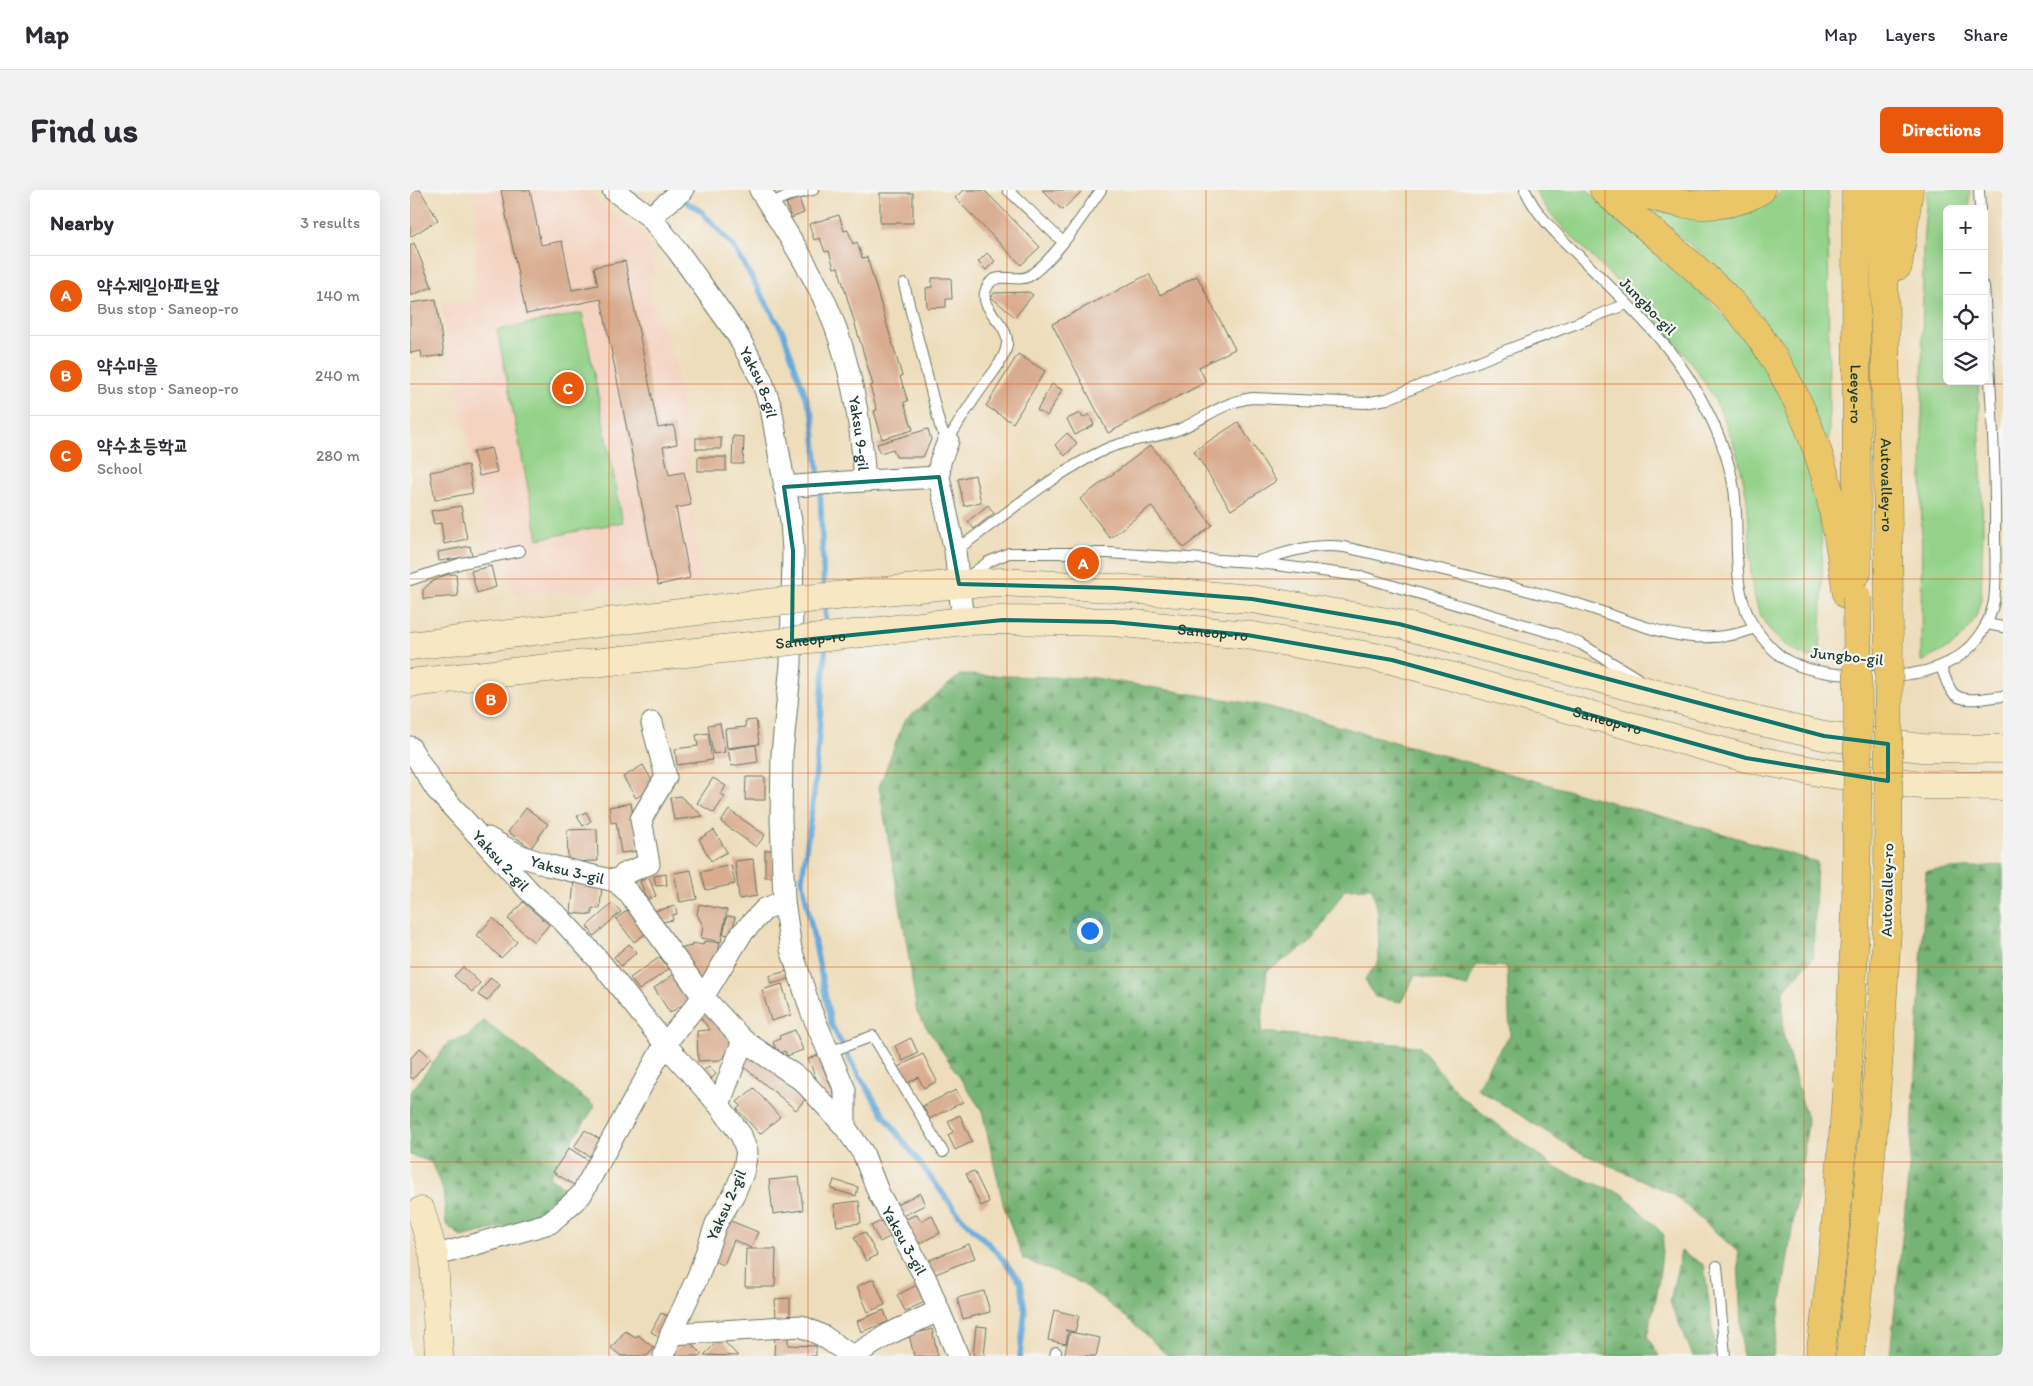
<!DOCTYPE html>
<meta charset="utf-8">
<style>
:root{--surface:#fff;--page:#f2f2f3;--text:#2b2b33;--muted:#7c7c81;--line:#e1e1e2;--accent:#ea580c}
body{margin:0;font-family:Itim,"Poor Story",sans-serif;background:var(--page);color:var(--text)}
.controls{position:absolute;right:15px;top:15px;display:grid;overflow:hidden;border-radius:8px;box-shadow:0 5px 20px #0002}
.controls button{width:45px;height:45px;display:grid;place-items:center;padding:0;border:0;border-bottom:1px solid var(--line);background:var(--surface);color:var(--text);font:25px sans-serif}
.you{position:absolute;left:679px;top:740px;width:18px;height:18px;margin:-12px;border:4px solid #fff;border-radius:50%;background:#1a73e8;box-shadow:0 0 0 8px #1a73e833}
.badge{display:grid;place-items:center;width:32px;height:32px;border-radius:50%;background:var(--accent);color:#fff;font-size:16px;font-weight:700}
.pin{position:absolute;translate:-50% -50%;border:2px solid #fff;box-shadow:0 1px 5px #0006}
.list{margin:0;padding:0;list-style:none}
h2{display:flex;justify-content:space-between;align-items:center;height:65px;margin:0;padding:0 20px;font-size:21px}
h2 small{font-size:16px;font-weight:400;color:var(--muted)}
.list li{display:grid;grid-template-columns:32px 1fr auto;gap:15px;align-items:center;box-sizing:border-box;height:80px;padding:0 20px;border-top:1px solid var(--line)}
.list b{display:block;font-size:19px;white-space:nowrap}
.list p{margin:0;font-size:16px;white-space:nowrap;color:var(--muted)}
.list em{font-size:16px;font-style:normal;color:var(--muted)}
.icon{flex:none;width:28px;height:28px;fill:none;stroke:currentColor;stroke-width:2;stroke-linecap:round;stroke-linejoin:round}
.map{position:relative;flex:none;width:1593px;height:1166px;overflow:hidden;border-radius:8px}
header{display:flex;align-items:center;gap:30px;box-sizing:border-box;height:70px;padding:0 25px;background:var(--surface);border-bottom:1px solid var(--line)}
header strong{font-size:24px}
nav{display:flex;gap:28px;margin-inline-start:auto;font-size:18px}
.intro{display:flex;align-items:center;justify-content:space-between;box-sizing:border-box;height:120px;padding:0 30px}
h1{margin:0;font-size:35px}
.button{padding:12px 22px;border-radius:8px;background:var(--accent);color:#fff;font-size:18px;font-weight:700}
main{display:flex;gap:30px;padding:0 30px}
aside{flex:1;background:var(--surface);border-radius:8px;box-shadow:0 5px 20px #0002}
.map>svg:first-child{display:block}
.built{fill:#f5d3c1}
.grass{fill:#93d288;stroke:#59885e}
.forest{fill:url(#forest-firs);stroke:#4a7854}
.lines{fill:none;stroke-linecap:round;stroke-linejoin:round}
.stream{stroke:#66aadb;stroke-width:5.5}
.building{fill:#d9ac8f}
.lane-casing{stroke:#677563;stroke-width:12}
.street-casing{stroke:#677563;stroke-width:23}
.secondary-casing{stroke:#677563;stroke-width:29}
.highway-casing{stroke:#677563;stroke-width:29}
.lane{stroke:#fff;stroke-width:10}
.street{stroke:#fff;stroke-width:21}
.secondary{stroke:#f7e8c3;stroke-width:28}
.highway{stroke:#ebc669;stroke-width:28}
.secondary-bridge-casing{stroke:#677563;stroke-width:29;stroke-linecap:butt}
.highway-bridge-casing{stroke:#677563;stroke-width:29;stroke-linecap:butt}
.secondary-bridge{stroke:#f7e8c3;stroke-width:28}
.highway-bridge{stroke:#ebc669;stroke-width:28}
.marked{fill:none;stroke:#0f766e;stroke-width:4;stroke-linejoin:round}
.grid{fill:none;stroke:#d45610;stroke-width:1;stroke-opacity:0.55}
.labels{text-anchor:middle;dominant-baseline:central;stroke-width:4.5;stroke-linejoin:round;paint-order:stroke}
.street-label{font-size:16px;fill:#1f3d34;stroke:#f6f6f2}
</style>
<header>
<strong>Map</strong>
<nav><a>Map</a><a>Layers</a><a>Share</a></nav>
</header>
<div class="intro"><h1>Find us</h1><a class="button">Directions</a></div>
<main>
<aside>
<h2>Nearby<small>3 results</small></h2>
<ul class="list">
<li><span class="badge">A</span><div><b>약수제일아파트앞</b><p>Bus stop · Saneop-ro</p></div><em>140 m</em></li>
<li><span class="badge">B</span><div><b>약수마을</b><p>Bus stop · Saneop-ro</p></div><em>240 m</em></li>
<li><span class="badge">C</span><div><b>약수초등학교</b><p>School</p></div><em>280 m</em></li>
</ul>
</aside>
<div class="map">
<svg width="1593" height="1166" viewBox="0 0 1593 1166">
<defs>
<pattern id="forest-firs" width="22" height="20" patternUnits="userSpaceOnUse" patternTransform="scale(1.25)"><rect width="22" height="20" fill="#76b474"/><path d="M5 1l3.5 6h-7zM16 11l3.5 6h-7z" fill="#609460"/></pattern>
</defs>
<rect width="100%" height="100%" fill="#f6f6f2"/>
<filter id="ink" filterUnits="userSpaceOnUse"><feTurbulence type="fractalNoise" baseFrequency=".02" numOctaves="2"/><feDisplacementMap in="SourceGraphic" scale="10" xChannelSelector="R" yChannelSelector="G"/><feConvolveMatrix kernelMatrix="1 2 1 2 8 2 1 2 1" color-interpolation-filters="sRGB"/></filter>
<filter id="wash" filterUnits="userSpaceOnUse"><feTurbulence type="fractalNoise" baseFrequency=".0096" numOctaves="4" result="noise"/><feDisplacementMap in="SourceGraphic" scale="20" xChannelSelector="R" yChannelSelector="G"/><feGaussianBlur stdDeviation="1.12" result="paint"/><feColorMatrix in="noise" values="0 0 0 0 0 0 0 0 0 0 0 0 0 0 0 0 0 1.4 0 .05"/><feComposite in="paint" operator="in"/></filter>
<g filter="url(#wash)">
<rect width="100%" height="100%" fill="#edb"/>
<polygon class="built" points="66,0 171,0 235,46 244,68 240,103 265,172 274,224 291,392 177,402 104,403 97,375 83,378 30,115 64,110"/>
<g class="grass">
<path d="M1125 0H1178C1195 20 1216 36 1236 54 1263 77 1290 100 1314 126 1366 179 1402 254 1410 328 1415 375 1411 424 1410 472 1321 442 1347 374 1336 304 1332 279 1324 252 1314 228 1285 165 1235 119 1186 71 1165 49 1139 27 1125 0Z"/>
<path d="M1373 0H1418L1419 250 1414 251C1400 220 1388 187 1371 157 1341 102 1291 61 1241 25L1246 21 1341 17 1364 7Z"/>
<polygon points="1517,0 1560,0 1559,19 1537,19 1537,191 1568,191 1573,340 1571,409 1566,426 1558,440 1542,456 1511,472 1513,57"/>
<polygon points="172,123 213,332 128,349 87,140"/>
</g>
<g class="forest">
<polygon points="550,485 685,488 856,516 1297,639 1407,672 1403,768 1373,801 1373,844 1398,933 1363,1166 1332,1166 1328,1062 1263,1004 1167,961 1067,898 1081,872 1100,846 1097,777 1066,775 1057,797 1005,785 991,812 965,807 955,789 969,771 968,721 962,698 935,699 900,753 857,781 851,842 1009,856 1051,907 1147,979 1213,1004 1254,1045 1247,1104 1237,1146 1249,1166 758,1166 716,1127 671,1093 613,1069 594,1017 572,921 507,823 495,743 469,597 494,531"/>
<polygon points="1593,675 1593,1166 1480,1166 1501,959 1516,681"/>
<polygon points="74,831 185,916 139,986 157,999 127,1029 51,1047 36,1034 33,1000 21,972 0,965 0,903 38,853 57,847"/>
<polygon points="1271,1061 1294,1075 1306,1166 1283,1166 1260,1112"/>
</g>
<g class="lines">
<g class="stream">
<polyline points="269,7 292,22 324,57 373,142 403,227 409,290"/>
<polyline points="410,299 414,400"/>
<polyline points="415,414 416,440"/>
<polyline points="416,454 404,604 392,689 421,834 444,877 473,924 549,1025 585,1060 611,1092 615,1122 610,1166"/>
</g>
</g>
<g id="blocks">
<g class="building">
<polygon points="0,0 10,0 28,30 0,47"/>
<polygon points="91,0 120,0 131,55 152,51 162,100 188,95 184,77 215,71 248,238 264,235 267,254 253,257 259,285 274,282 281,315 266,318 280,388 248,395 191,109 116,124"/>
<polygon points="553,0 574,0 630,57 611,75 545,8"/>
<polygon points="632,0 669,0 671,2 652,20"/>
<rect x="470" y="3" width="33" height="30"/>
<polygon points="389,8 394,23 381,28 376,13"/>
<polygon points="429,25 434,41 438,40 443,54 447,52 452,68 457,67 492,186 490,187 498,211 494,212 503,240 472,249 464,221 467,220 460,196 463,195 428,77 424,78 419,61 415,62 410,48 404,50 399,34"/>
<polygon points="4,53 22,97 0,106 0,55"/>
<polygon points="577,63 585,71 576,80 568,72"/>
<polygon points="739,84 750,105 787,86 825,159 789,177 796,192 698,243 642,134"/>
<polygon points="522,88 541,88 542,109 536,109 536,117 517,118 516,98 522,97"/>
<polygon points="619,102 623,105 605,127 581,107 584,103"/>
<polygon points="26,109 34,165 12,168 11,161 0,163 0,113"/>
<polygon points="608,164 635,181 603,233 576,216"/>
<polygon points="642,194 652,200 637,226 627,220"/>
<polygon points="670,223 673,228 679,224 684,235 665,245 657,229"/>
<polygon points="828,232 866,291 821,320 784,261"/>
<polygon points="518,239 521,250 513,267 486,267 483,259 470,263 467,254"/>
<polygon points="657,243 667,253 655,266 645,255"/>
<polygon points="323,246 334,247 333,274 322,274"/>
<rect x="286" y="248" width="25" height="11"/>
<polygon points="741,255 802,335 774,358 741,316 700,348 670,309"/>
<polygon points="81,258 87,282 69,286 63,262"/>
<rect x="288" y="267" width="28" height="14"/>
<polygon points="58,275 63,303 25,310 20,282"/>
<polygon points="565,285 571,312 554,316 548,289"/>
<polygon points="578,315 584,323 564,339 558,331"/>
<polygon points="51,316 57,349 34,354 31,333 24,334 21,321"/>
<polygon points="60,356 62,366 29,371 28,362"/>
<polygon points="81,376 86,397 67,403 61,381"/>
<polygon points="46,384 48,406 13,409 13,400 20,393 35,385"/>
<polygon points="346,530 349,554 317,558 315,539 336,537 335,531"/>
<polygon points="310,533 315,562 303,564 298,535"/>
<polygon points="298,543 302,570 267,575 265,559 288,556 286,545"/>
<polygon points="346,555 348,572 321,576 318,559"/>
<polygon points="233,575 245,596 226,608 213,587"/>
<polygon points="336,587 355,587 355,610 335,610"/>
<polygon points="303,588 316,596 311,604 315,606 304,623 287,613"/>
<polygon points="270,606 293,626 264,630 260,608"/>
<polygon points="221,613 229,661 211,663 206,632 201,633 199,617"/>
<polygon points="116,618 138,634 121,658 98,642"/>
<polygon points="319,620 355,645 346,657 311,632"/>
<polygon points="176,622 181,631 173,636 167,626"/>
<polygon points="187,639 188,671 158,672 157,640"/>
<polygon points="304,640 317,662 301,671 289,649"/>
<rect x="355" y="660" width="8" height="27"/>
<polygon points="343,669 347,706 329,709 325,671"/>
<polygon points="321,675 325,694 296,700 291,682"/>
<polygon points="281,680 287,709 270,712 264,683"/>
<polygon points="256,684 257,695 246,696 244,686"/>
<polygon points="239,688 246,706 237,710 230,691"/>
<polygon points="164,691 192,694 190,719 182,718 182,725 161,723"/>
<polygon points="113,712 139,735 124,752 98,729"/>
<polygon points="203,713 211,722 184,746 177,736"/>
<polygon points="289,714 317,720 311,752 291,748 293,736 287,724"/>
<polygon points="265,716 267,724 262,725 263,730 247,733 240,722"/>
<polygon points="220,718 238,742 224,752 206,729"/>
<polygon points="317,726 325,727 322,745 313,744"/>
<polygon points="83,728 107,752 91,768 67,745"/>
<polygon points="294,751 310,753 308,762 291,795 268,759 282,756 282,753 293,755"/>
<polygon points="219,754 227,762 211,776 204,767"/>
<polygon points="250,767 259,779 229,800 220,788"/>
<polygon points="53,777 70,793 62,802 44,786"/>
<polygon points="377,781 379,789 361,794 359,786"/>
<polygon points="267,782 284,807 260,823 244,798"/>
<polygon points="80,788 90,795 77,811 68,805"/>
<polygon points="372,794 381,825 361,831 352,800"/>
<polygon points="292,817 320,851 320,861 310,870 288,871 287,841 300,840 286,822"/>
<polygon points="385,840 393,860 377,866 375,861 370,863 368,859 366,860 363,852 370,849 369,846"/>
<polygon points="501,848 508,863 493,871 485,856"/>
<polygon points="10,858 21,868 3,889 0,887 0,869"/>
<polygon points="339,861 396,908 386,920 329,873"/>
<polygon points="513,864 527,891 514,898 508,887 495,895 486,878"/>
<polygon points="408,865 426,908 416,912 398,869"/>
<polygon points="299,876 306,884 301,889 293,881"/>
<polygon points="344,898 370,927 350,944 327,919 331,916 327,912"/>
<polygon points="546,900 553,912 519,929 513,916"/>
<polygon points="550,925 562,952 545,960 538,945 543,942 538,931"/>
<polygon points="175,940 191,950 181,967 164,957"/>
<polygon points="159,958 179,971 164,995 143,982"/>
<polygon points="564,981 579,1012 571,1016 556,984"/>
<polygon points="389,987 393,1020 363,1024 359,990"/>
<polygon points="424,990 448,997 446,1006 421,999"/>
<polygon points="510,1003 515,1015 492,1026 486,1015"/>
<polygon points="449,1011 451,1033 427,1036 424,1014"/>
<polygon points="507,1024 511,1031 522,1025 530,1043 504,1056 492,1031"/>
<polygon points="477,1028 485,1044 470,1052 461,1036"/>
<polygon points="316,1029 348,1042 341,1058 324,1050 314,1075 299,1069"/>
<polygon points="455,1042 467,1065 456,1071 444,1047"/>
<polygon points="559,1054 565,1068 523,1085 517,1071"/>
<polygon points="336,1059 366,1059 365,1097 335,1097"/>
<polygon points="464,1089 475,1115 458,1122 447,1096"/>
<polygon points="511,1093 519,1110 495,1121 487,1105"/>
<polygon points="574,1101 580,1122 553,1129 547,1108"/>
<polygon points="380,1108 380,1127 366,1127 365,1109"/>
<polygon points="474,1120 478,1132 451,1142 447,1131"/>
<polygon points="644,1120 669,1126 665,1142 655,1140 658,1141 656,1154 638,1150"/>
<polygon points="251,1123 260,1127 250,1147 241,1142"/>
<polygon points="566,1136 577,1137 574,1166 563,1165"/>
<polygon points="522,1139 528,1166 504,1166 499,1145"/>
<polygon points="215,1141 226,1147 228,1145 244,1158 237,1166 211,1166 201,1158"/>
<polygon points="660,1142 690,1148 686,1166 654,1166"/>
<polygon points="365,1145 378,1145 378,1155 406,1156 406,1166 364,1166"/>
<polygon points="311,1148 328,1166 294,1165"/>
<polygon points="277,1149 292,1164 290,1166 259,1166"/>
</g>
</g>
</g>
<g filter="url(#ink)">
<use href="#blocks" fill-opacity="0" stroke="#677563" stroke-width="1"/>
<g class="lines">
<g class="lane-casing">
<g id="lane">
<polyline points="598,0 653,52"/>
<path d="M1115 0C1128 28 1151 48 1172 69 1213 110 1257 149 1286 200 1304 231 1318 263 1324 299 1331 345 1318 401 1347 441 1356 453 1366 465 1380 472 1403 484 1437 485 1463 486 1501 487 1545 480 1569 447 1576 436 1582 423 1584 411 1587 389 1585 365 1585 343 1586 261 1579 178 1574 96"/>
<polyline points="1569,0 1570,19"/>
<polyline points="359,14 377,6 403,0"/>
<polyline points="494,94 530,236 538,251"/>
<path d="M538 251C548 233 559 216 571 199 580 186 595 170 597 154 600 131 562 118 579 94 587 81 610 94 621 85 650 63 670 29 691 0"/>
<path d="M545 361C594 326 642 284 696 259 720 248 746 249 770 239 796 228 814 211 843 208L955 213 977 209 1089 163 1217 114"/>
<path d="M848 371C880 362 900 353 934 357 1012 375 1091 392 1168 414 1205 425 1243 443 1281 447 1303 448 1325 447 1344 438"/>
<polyline points="559,386 578,372 599,363 698,363 842,372 950,386 1146,444 1171,454 1227,488"/>
<polyline points="0,390 52,373 110,361"/>
<polyline points="1576,434 1593,437"/>
<path d="M1531 476C1534 485 1537 495 1542 502 1552 515 1579 507 1593 506"/>
<polyline points="419,862 463,846 533,962"/>
<polyline points="1307,1076 1315,1166"/>
<polyline points="645,1166 646,1162"/>
</g>
</g>
<g class="street-casing">
<g id="street">
<path id="s1" d="M203 0 240 27 267 60 328 146 352 191 361 218 381 331 383 361 381 474 372 564 371 629 374 711 381 759 401 821 435 900V937L453 963 469 1004 515 1087 548 1166"/>
<path id="s2" d="M350 0C373 37 404 83 420 123 442 177 451 233 455 290"/>
<polyline points="240,27 273,0"/>
<polyline points="538,251 530,272 529,287 545,361 553,431"/>
<polyline points="374,297 436,292 529,287"/>
<path id="s3" d="M0 557 26 599 121 703 150 728 186 767 255 854 309 915 331 945 337 962 333 983 324 1004 306 1034 289 1084 261 1144 254 1166"/>
<path id="s4" d="M78 648 109 665 137 675 205 691 219 703 293 807 333 850 393 891 435 937"/>
<polyline points="205,691 216,683 239,674 231,629 256,587 242,533"/>
<polyline points="309,915 333,850"/>
<polyline points="24,1066 140,1033 171,1005 255,854 293,807 332,743 355,719 374,711"/>
<polyline points="261,1144 391,1136 413,1146 442,1166"/>
<polyline points="443,1166 479,1144 528,1121"/>
</g>
</g>
<g class="secondary-casing">
<g id="secondary">
<polyline points="475,401 549,394 592,392 704,398 842,409 989,434 1343,530 1414,546 1512,558 1593,559"/>
<path id="s5" d="M478 440 553 431 593 430 703 432 837 445 982 470 1336 568 1414 583 1512 595 1593 596"/>
<polyline points="0,456 328,416"/>
<polyline points="0,493 331,457"/>
<polyline points="11,1021 24,1066 29,1166"/>
</g>
</g>
<g class="highway-casing">
<g id="highway">
<path d="M1194 0C1235 38 1280 70 1319 110 1363 155 1397 222 1414 282 1425 322 1431 364 1437 405"/>
<path d="M1227 0C1264 17 1315 23 1351 0"/>
<path id="s6" d="M1446 0 1447 383"/>
<path id="s7" d="M1473 0 1479 409"/>
<polyline points="1488,76 1499,0"/>
<path d="M1410 1166C1431 1018 1439 869 1446 719"/>
<path d="M1440 1166C1459 1020 1469 872 1478 725"/>
</g>
</g>
<use href="#lane" class="lane"/>
<use href="#street" class="street"/>
<use href="#secondary" class="secondary"/>
<use href="#highway" class="highway"/>
<g class="secondary-bridge-casing">
<g id="secondary-bridge">
<polyline points="328,416 475,401"/>
<path id="s8" d="M331 457 478 440"/>
</g>
</g>
<g class="highway-bridge-casing">
<g id="highway-bridge">
<polyline points="1446,719 1448,536 1447,407"/>
<polyline points="1478,725 1479,409"/>
</g>
</g>
<use href="#secondary-bridge" class="secondary-bridge"/>
<use href="#highway-bridge" class="highway-bridge"/>
</g>
</g>
<path class="marked" d="M529 287 549 394 704 398 842 409 989 434 1414 546 1478 554V591L1336 568 982 470 837 445 703 432 593 430 382 451 383 361 374 297Z"/>
<path class="grid" d="M199 0V1166M398 0V1166M597 0V1166M796 0V1166M996 0V1166M1195 0V1166M1394 0V1166M0 194H1593M0 389H1593M0 583H1593M0 777H1593M0 972H1593"/>
<g class="labels">
<g class="street-label">
<text transform="translate(1238 116) rotate(46)">Jungbo-gil</text>
<text stroke="none"><textPath href="#s1" startOffset="245">Yaksu 8-gil</textPath></text>
<text stroke="none"><textPath href="#s6" startOffset="204">Leeye-ro</textPath></text>
<text stroke="none"><textPath href="#s2" startOffset="266">Yaksu 9-gil</textPath></text>
<text stroke="none"><textPath href="#s7" startOffset="295">Autovalley-ro</textPath></text>
<text stroke="none"><textPath href="#s5" startOffset="326">Saneop-ro</textPath></text>
<text stroke="none"><textPath href="#s8" startOffset="70">Saneop-ro</textPath></text>
<text transform="translate(1437 466) rotate(6)">Jungbo-gil</text>
<text stroke="none"><textPath href="#s5" startOffset="731">Saneop-ro</textPath></text>
<text stroke="none"><textPath href="#s3" startOffset="146">Yaksu 2-gil</textPath></text>
<text stroke="none"><textPath href="#s4" startOffset="86">Yaksu 3-gil</textPath></text>
<text transform="translate(1477 700) rotate(-89)">Autovalley-ro</text>
<text transform="translate(316 1015) rotate(-66)">Yaksu 2-gil</text>
<text stroke="none"><textPath href="#s1" startOffset="1134">Yaksu 3-gil</textPath></text>
</g>
</g>
</svg>
<div class="controls">
<button>+</button>
<button>−</button>
<button><svg class="icon" aria-label="locate" viewBox="0 0 24 24"><circle cx="12" cy="12" r="6"/><path d="M12 2v4M12 18v4M2 12h4M18 12h4"/></svg></button>
<button><svg class="icon" aria-label="layers" viewBox="0 0 24 24"><path d="M12 4l9 5-9 5-9-5zM3 14l9 5 9-5"/></svg></button>
</div>
<div class="you"></div>
<div class="pin badge" style="left:673px;top:373px">A</div>
<div class="pin badge" style="left:81px;top:509px">B</div>
<div class="pin badge" style="left:158px;top:198px">C</div>
</div>
</main>
